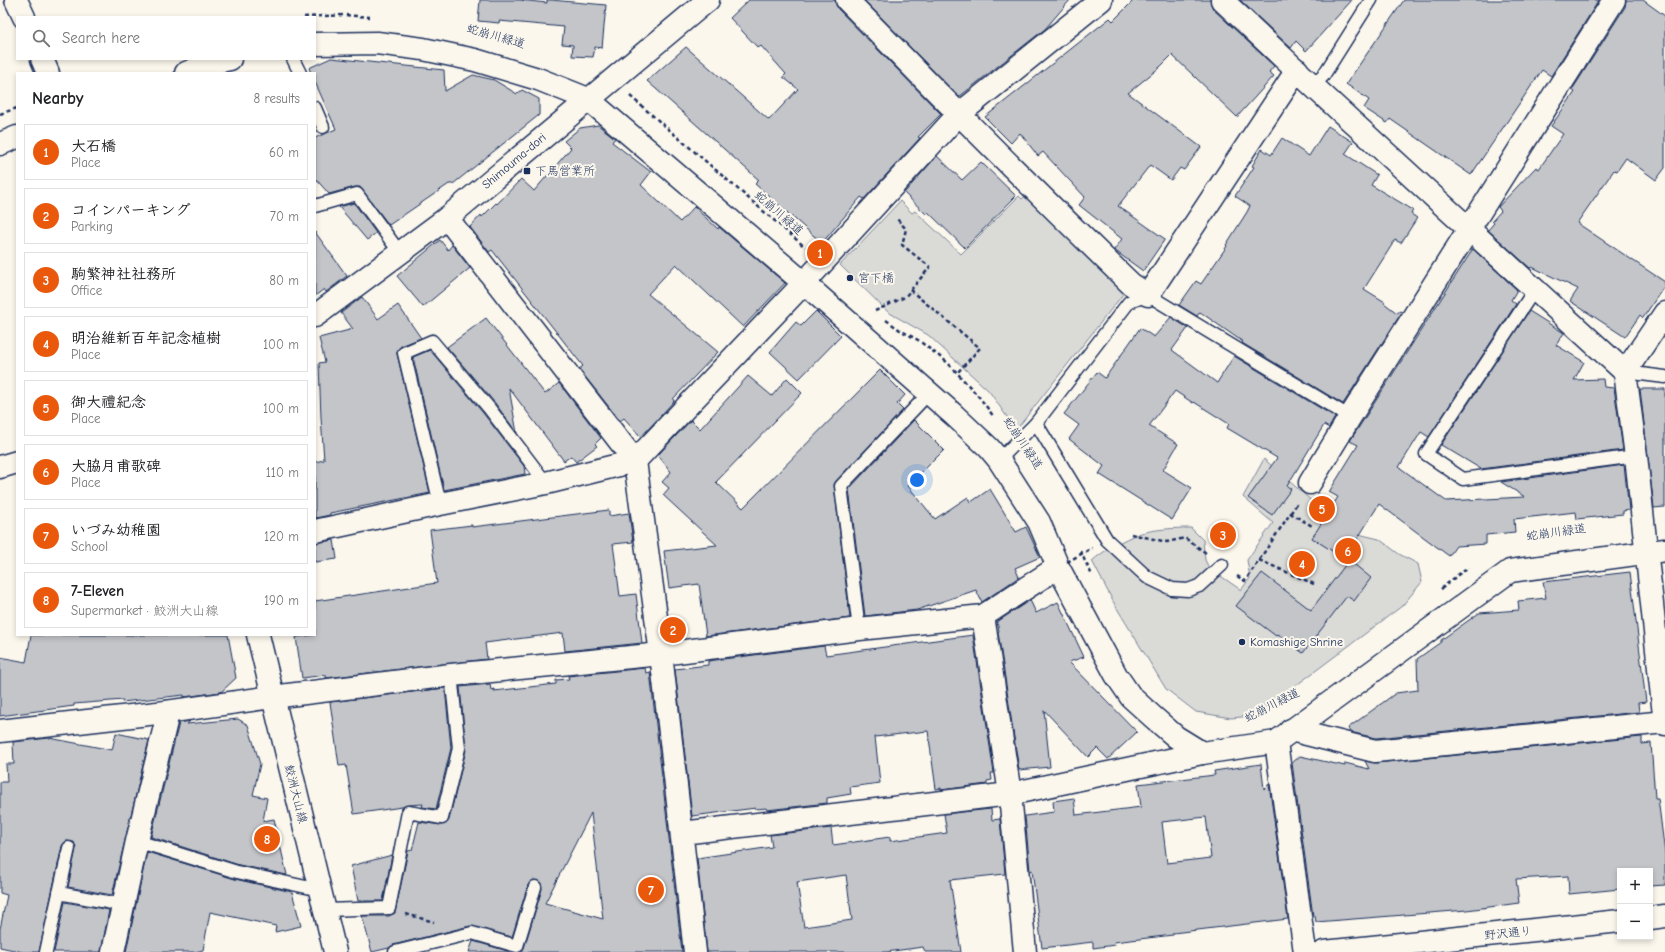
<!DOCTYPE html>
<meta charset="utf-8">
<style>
:root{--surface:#fff;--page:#f2f2f2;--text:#202124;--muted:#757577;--line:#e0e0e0;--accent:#ea580c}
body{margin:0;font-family:"Comic Neue","Klee One",sans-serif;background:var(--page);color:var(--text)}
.controls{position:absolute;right:12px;bottom:12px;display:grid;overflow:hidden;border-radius:0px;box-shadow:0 2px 6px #0003}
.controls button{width:36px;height:36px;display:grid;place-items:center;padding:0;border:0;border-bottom:1px solid var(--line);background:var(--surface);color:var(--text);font:20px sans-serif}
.you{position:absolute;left:917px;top:480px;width:14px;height:14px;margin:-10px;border:3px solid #fff;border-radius:50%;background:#1a73e8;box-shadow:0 0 0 6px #1a73e833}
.badge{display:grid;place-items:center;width:26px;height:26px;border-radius:50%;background:var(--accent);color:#fff;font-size:13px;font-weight:700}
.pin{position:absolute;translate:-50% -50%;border:2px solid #fff;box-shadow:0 1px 4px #0006}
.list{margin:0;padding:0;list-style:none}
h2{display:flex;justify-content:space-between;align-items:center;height:52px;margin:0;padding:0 16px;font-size:17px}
h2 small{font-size:13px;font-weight:400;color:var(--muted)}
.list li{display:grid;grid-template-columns:26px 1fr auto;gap:12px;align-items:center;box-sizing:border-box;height:56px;margin:0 8px 8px;padding:0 8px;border:1px solid var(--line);border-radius:0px}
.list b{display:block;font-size:15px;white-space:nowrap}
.list p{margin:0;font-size:13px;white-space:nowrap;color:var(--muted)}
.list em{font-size:13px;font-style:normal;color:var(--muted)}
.icon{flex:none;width:22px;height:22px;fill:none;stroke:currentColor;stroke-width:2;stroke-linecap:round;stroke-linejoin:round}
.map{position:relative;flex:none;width:1665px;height:952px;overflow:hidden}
.search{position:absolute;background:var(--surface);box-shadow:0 2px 6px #0003;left:16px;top:16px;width:300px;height:44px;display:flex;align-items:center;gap:10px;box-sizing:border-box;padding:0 14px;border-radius:0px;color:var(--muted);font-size:15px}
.panel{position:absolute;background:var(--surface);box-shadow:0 2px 6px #0003;left:16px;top:72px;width:300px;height:564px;border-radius:0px}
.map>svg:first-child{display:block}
.green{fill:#dadad7;stroke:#7a849a}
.building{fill:#c3c5c9;stroke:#1b2f5e;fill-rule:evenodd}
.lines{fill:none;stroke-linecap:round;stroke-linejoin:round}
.service-casing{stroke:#1b2f5e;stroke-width:15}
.minor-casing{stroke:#1b2f5e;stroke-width:25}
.tertiary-casing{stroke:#1b2f5e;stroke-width:25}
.secondary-casing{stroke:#1b2f5e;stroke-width:25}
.path{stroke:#1b2f5e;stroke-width:2.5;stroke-dasharray:4 3;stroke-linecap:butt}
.service{stroke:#fbf7ec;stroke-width:12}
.minor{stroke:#fbf7ec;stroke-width:22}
.tertiary{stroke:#fbf7ec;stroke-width:22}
.secondary{stroke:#fbf7ec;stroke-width:22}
.path-bridge{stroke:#1b2f5e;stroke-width:2.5;stroke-dasharray:4 3;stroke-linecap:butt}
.poi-dot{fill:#1b2f5e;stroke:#fbf7ec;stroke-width:1.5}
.labels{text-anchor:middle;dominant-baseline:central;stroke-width:4;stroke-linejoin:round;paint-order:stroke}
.street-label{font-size:12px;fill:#1b2f5e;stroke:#fbf7ec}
.poi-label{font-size:12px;fill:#1b2f5e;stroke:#fbf7ec;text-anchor:start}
</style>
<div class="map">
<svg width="1665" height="952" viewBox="0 0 1665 952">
<rect width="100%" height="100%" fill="#fbf7ec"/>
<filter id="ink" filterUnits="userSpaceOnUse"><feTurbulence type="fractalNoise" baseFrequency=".025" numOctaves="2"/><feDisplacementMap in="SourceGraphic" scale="8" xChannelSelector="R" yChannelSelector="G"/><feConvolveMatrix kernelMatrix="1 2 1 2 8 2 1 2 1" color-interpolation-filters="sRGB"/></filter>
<g filter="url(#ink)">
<g class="green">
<polygon points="1032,189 1131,284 1016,430 989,391 928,335 888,312 840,265 900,201 912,213 915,211 961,254 1019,196 1022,199"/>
<path d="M1264 459 1346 531 1379 539 1399 554 1418 564 1422 582 1402 606 1290 690 1252 716 1231 718 1196 712 1166 689 1115 605 1092 561C1103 551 1124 539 1138 534 1153 529 1175 528 1191 528L1203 540 1205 560 1209 568 1241 590 1250 578 1247 560 1273 523 1243 497Z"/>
</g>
<g class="building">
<polygon points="480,0 519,0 547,3 547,0 551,0 606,5 602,48 595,47 593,57 572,56 573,45 562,44 564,27 499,21 499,23 478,21"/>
<polygon points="749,0 835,0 838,9 941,114 918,137 920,138 864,199 861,197 822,243 755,184 759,180 647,81 686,47 769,120 798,89 783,77 786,74 761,46 758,48 730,18"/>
<polygon points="864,0 1070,0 1045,29 959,97"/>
<polygon points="1134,0 1210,0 1213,9 1274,66 1269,72 1274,76 1237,117 1172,55 1160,67 1128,93 1201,147 1184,170 1180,168 1171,180 1150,165 1118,206 1165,239 1143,271 1114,250 1122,239 1079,205 1085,197 1043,152 1038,156 1020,133 1011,143 985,117 1110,18 1113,21"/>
<polygon points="1240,0 1352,0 1306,51 1296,41 1291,48"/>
<polygon points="1404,0 1599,0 1551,76 1542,70 1471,175 1390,119 1387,123 1364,108 1369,100 1346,84"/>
<polygon points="1626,0 1643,0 1665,16 1665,168 1656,180 1626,158 1617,171 1614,170 1577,223 1665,282 1665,285 1643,318 1640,315 1625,337 1570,301 1578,289 1532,267 1530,268 1488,230 1494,223 1492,221 1501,211 1498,207 1536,167 1539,169 1563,134 1551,126 1575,92 1572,90 1625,7"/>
<polygon points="331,58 444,70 445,91 473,75 494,80 517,94 522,90 539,99 539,115 453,184 449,184 389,225 360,187 355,187 329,194 315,178 315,138 336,129 315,82 315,73 311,73 309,68"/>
<polygon points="598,125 615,138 612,142 651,172 641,185 680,222 694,207 718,229 719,227 785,283 743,327 676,264 648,294 718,352 673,399 674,401 641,437 624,418 620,421 579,369 583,366 492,250 489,252 470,227 481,215 482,217 496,203 497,204 521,179 534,191 571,148 564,141 580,128"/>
<polygon points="1328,126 1353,142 1345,154 1377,175 1371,185 1413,210 1411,214 1417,218 1401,243 1395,240 1364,289 1385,302 1384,303 1397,313 1400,311 1402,312 1343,404 1242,343 1243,342 1200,312 1197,316 1179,305 1196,281 1201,284 1227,246 1226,245 1247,212 1250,206 1235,196 1254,167 1252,166 1262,149 1271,155 1282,138 1309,156"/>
<polygon points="937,156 962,180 981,162 1016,196 965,248 928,212 926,214 904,193"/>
<polygon points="354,203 376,233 367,240 339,207"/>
<polygon points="315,232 347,276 326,292 324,289 315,296"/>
<polygon points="440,240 448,250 452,245 470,268 423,307 397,276"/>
<polygon points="1473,249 1517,290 1511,300 1516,304 1429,437 1421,432 1399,467 1446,501 1525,497 1501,482 1624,465 1629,510 1623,511 1623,514 1577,519 1576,512 1514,519 1515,532 1486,535 1486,544 1456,546 1449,556 1379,504 1345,559 1312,538 1338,497 1329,492 1358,445 1350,441"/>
<polygon points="362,297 378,319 398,305 421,338 401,346 397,351 397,354 430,493 330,513 330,515 315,518 315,462 324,460 321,418 319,363 325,362 319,338 353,329 341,313"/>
<polygon points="816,311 841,336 799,379 770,352 796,322 801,326"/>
<polygon points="1529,311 1564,333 1556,345 1584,362 1574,380 1603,379 1604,387 1614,388 1623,450 1481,469 1441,445"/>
<polygon points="1171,317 1188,328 1172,350 1217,383 1234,356 1335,417 1329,428 1324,425 1287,486 1291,489 1272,515 1248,498 1277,458 1227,428 1229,424 1194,402 1193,403 1175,391 1149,426 1178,444 1163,470 1192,488 1172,520 1099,474 1104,466 1069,439 1079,425 1064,414 1097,372 1105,378 1140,328 1154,337"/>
<polygon points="486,318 545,394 559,383 601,438 595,444 597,446 576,462 571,456 564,461 509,388 517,433 495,403 447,347"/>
<polygon points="430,350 483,413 524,466 525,474 444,490 413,357"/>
<polygon points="880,370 905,395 897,404 903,410 834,484 850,618 706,636 699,584 669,588 664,551 717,545 663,495 669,488 662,482 671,472 658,455 691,420 700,429 748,376 772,396 787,378 802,393 716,482 743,508"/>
<polygon points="1640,389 1665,389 1665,507 1654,508"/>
<polygon points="914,420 944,450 908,486 935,519 968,497 971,502 990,489 1016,532 1026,527 1040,557 1015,568 1019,577 982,602 976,590 917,610 865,616 849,489"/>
<polygon points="609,510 609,516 629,513 633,542 613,544 620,596 636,594 642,643 565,651 563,633 485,643 487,659 326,678 326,675 302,678 296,637 315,635 315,601 437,583 430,530 472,525 472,527"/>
<polygon points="334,540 337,559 315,562 315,543"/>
<polygon points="1349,560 1371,578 1354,601 1347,596 1303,653 1278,634 1276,636 1236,606 1262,573 1311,610"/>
<polygon points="1630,572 1646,702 1638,703 1639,712 1376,738 1350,732 1348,728 1396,693 1418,690 1417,659 1441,642 1441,640 1479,613 1519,610 1518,601 1546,598 1543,582"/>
<polygon points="1030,600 1036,613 1058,602 1084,657 1069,662 1137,732 1108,759 1097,748 1088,757 1044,710 1050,767 1019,770 998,632 999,631 997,622"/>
<polygon points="31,635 228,635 236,678 221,692 184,697 184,695 122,702 123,700 74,704 74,706 0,716 0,657 26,662"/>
<polygon points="973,635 994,773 991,773 992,780 987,781 987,784 941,790 941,788 936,789 928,731 875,737 880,783 850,787 851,794 827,798 827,803 767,810 766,808 757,809 756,808 692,816 675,669 708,665 708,661 824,646 826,655"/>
<path d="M645 668 646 673 650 672 682 952H521L524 948 542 889 540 882 534 880 528 885 512 937 470 926 393 945 389 948 372 952 362 916H389L395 913 408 851 412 850 419 822 441 825 447 823 449 820 466 750 460 687 490 684 491 690 494 689V691L556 684V680L569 679 568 676ZM591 813 603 919 545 903Z"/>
<polygon points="445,688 451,748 436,809 422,807 423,804 409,805 402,807 354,814 346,765 339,766 330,702"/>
<polygon points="238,719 248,725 260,764 253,795 267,798 263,821 274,819 287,875 239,865 151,837 179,723 190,721 187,724"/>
<polygon points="116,733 149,740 112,895 68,887 76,849 74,842 66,841 62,846 39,952 23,952 0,947 0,929 7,895 0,893 0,782 7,782 6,764 14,764 13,742 49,738 112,750"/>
<polygon points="1642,737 1642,744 1651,743 1655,798 1658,798 1665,854 1665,885 1650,886 1650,871 1620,871 1620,889 1569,894 1568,876 1516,879 1519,903 1467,910 1316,922 1315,916 1313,916 1292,763 1300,756 1345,766 1345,763 1369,769 1365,761 1376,763"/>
<path d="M1261 764 1264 789 1269 784 1288 919 1173 933V935L1114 942 1115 945 1093 948V942L1042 948 1032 870 1030 871 1025 816 1054 812 1053 801 1074 798 1076 815 1141 807 1138 784 1215 775 1214 771ZM1206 817 1211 858 1167 863 1162 822Z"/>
<path d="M991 809 992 820 1000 819 1005 874 950 880 961 952H925L923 947 886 952H707L697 858 772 847 770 835 831 828 833 845 890 837V841L947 833 944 814ZM846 875 852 920 804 927 797 882Z"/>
<polygon points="147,852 235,879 292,892 301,926 275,932 276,926 210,912 203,950 195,952 126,952"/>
<polygon points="392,855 383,901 358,901 351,866"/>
<polygon points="65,902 109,910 101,952 54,952"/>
<polygon points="473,941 511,952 469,952"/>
</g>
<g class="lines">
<g class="service-casing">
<g id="service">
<polyline points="293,59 300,73"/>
<polyline points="1313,86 1323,76 1371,0"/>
<polyline points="315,108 323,127"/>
<polyline points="315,206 357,194 400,253"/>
<polyline points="1535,289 1426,454 1463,479 1636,456"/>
<polyline points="1625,372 1665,377"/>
<polyline points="1036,423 1107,540 1147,577 1172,589 1188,590 1199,586 1222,565"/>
<polyline points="999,460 1036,423 1129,302 1148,295 1350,417"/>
<polyline points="440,504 404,353 432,341 489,408 546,483"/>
<polyline points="859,629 841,486 929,393"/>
<polyline points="137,841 237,872 320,890"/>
<polyline points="59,893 123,905"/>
<polyline points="325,910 389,908 408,812 442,818 459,748 451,675"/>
<polyline points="46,952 69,848"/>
<polyline points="395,952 472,933 517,946 535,887"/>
</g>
</g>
<g class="minor-casing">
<g id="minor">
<path d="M847 0C940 96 1035 191 1131 284L1148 295 1297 70"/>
<polyline points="1222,0 1313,86 1625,372 1636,456 1665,724"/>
<polyline points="315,44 377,43 423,49 475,60 538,79 588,99 804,283 954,415 989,448 999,460 1039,522 1058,567 1116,675 1131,697 1153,717 1176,737 1202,753"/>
<polyline points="186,73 211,63 230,59"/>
<polyline points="0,144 17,137"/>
<polyline points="447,218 635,461 661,654 695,952"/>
<polyline points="1625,372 1665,313"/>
<polyline points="1310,483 1350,417 1614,0"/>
<polyline points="315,531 440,504 546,483 635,461 804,283 958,115 1101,0"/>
<polyline points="983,616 1010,794 1025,952"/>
<polyline points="1291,730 1375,751 1665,722"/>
<polyline points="0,731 166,712 272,697 451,675 661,654 859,629 983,616 1058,567"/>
<polyline points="1276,742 1305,952"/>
<polyline points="682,833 1010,794 1202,753 1276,742 1510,571 1665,550"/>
<polyline points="113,952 137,841 166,722 166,712"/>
</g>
</g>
<g class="tertiary-casing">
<g id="tertiary">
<polyline points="315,316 447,218 708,0"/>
<polyline points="0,467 17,462"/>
<polyline points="1650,918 1665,916"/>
<polyline points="1324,952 1620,921"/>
</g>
</g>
<g class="secondary-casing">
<g id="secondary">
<polyline points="16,0 24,17"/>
<polyline points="42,59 48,73"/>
<polyline points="258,635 335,952"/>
</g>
</g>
<g class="path">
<polyline points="304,17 345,15 370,17"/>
<polyline points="630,96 805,247"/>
<polyline points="0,114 17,108"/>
<polyline points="910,290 980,348 957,373"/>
<polyline points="875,311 905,297 930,267 902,245 906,229 897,219"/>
<polyline points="886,320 900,330 918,340 948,363 980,398 994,417"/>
<polyline points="1290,513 1314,527"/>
<polyline points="1131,534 1167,542 1185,538 1206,553"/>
<polyline points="1080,551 1092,575"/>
<polyline points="1259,560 1314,584"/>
<polyline points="1237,576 1245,581 1298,502"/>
<polyline points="1441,589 1459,574 1469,568"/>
<polyline points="406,914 434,922"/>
</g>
<use href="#service" class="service"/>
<use href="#minor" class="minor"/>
<use href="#tertiary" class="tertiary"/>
<use href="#secondary" class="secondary"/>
<polyline class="path-bridge" points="1067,562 1092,548"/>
</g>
</g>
<g class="poi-dot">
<rect x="523" y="167" width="8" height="8" rx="2"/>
<circle cx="850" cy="278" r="4"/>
<circle cx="1242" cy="642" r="4"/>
</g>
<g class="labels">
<g class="street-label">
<text transform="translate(496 36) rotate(16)">蛇崩川緑道</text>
<text transform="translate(514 161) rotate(-40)">Shimouma-dori</text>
<text transform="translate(779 213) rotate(41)">蛇崩川緑道</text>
<text transform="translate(1023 443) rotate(56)">蛇崩川緑道</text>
<text transform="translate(1556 532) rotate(-8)">蛇崩川緑道</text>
<text transform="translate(1272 705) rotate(-27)">蛇崩川緑道</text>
<text transform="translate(296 794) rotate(76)">鮫洲大山線</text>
<text transform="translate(1508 933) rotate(-6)">野沢通り</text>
</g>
<g class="poi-label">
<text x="535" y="171">下馬営業所</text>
<text x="858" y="278">宮下橋</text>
<text x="1250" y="642">Komashige Shrine</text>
</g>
</g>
</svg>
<div class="controls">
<button>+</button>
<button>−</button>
</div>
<div class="you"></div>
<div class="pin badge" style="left:820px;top:253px">1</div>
<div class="pin badge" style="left:673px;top:630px">2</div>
<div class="pin badge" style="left:1223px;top:535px">3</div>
<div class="pin badge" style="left:1302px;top:564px">4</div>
<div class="pin badge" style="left:1322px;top:509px">5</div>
<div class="pin badge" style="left:1348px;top:551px">6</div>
<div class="pin badge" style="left:651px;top:890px">7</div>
<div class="pin badge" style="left:267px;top:839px">8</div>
<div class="search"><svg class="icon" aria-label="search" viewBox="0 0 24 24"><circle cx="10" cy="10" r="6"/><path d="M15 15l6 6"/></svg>Search here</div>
<section class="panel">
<h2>Nearby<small>8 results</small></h2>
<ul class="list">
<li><span class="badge">1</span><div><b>大石橋</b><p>Place</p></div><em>60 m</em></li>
<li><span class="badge">2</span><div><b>コインパーキング</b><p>Parking</p></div><em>70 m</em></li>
<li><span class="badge">3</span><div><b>駒繁神社社務所</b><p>Office</p></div><em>80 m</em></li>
<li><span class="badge">4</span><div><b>明治維新百年記念植樹</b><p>Place</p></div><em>100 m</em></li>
<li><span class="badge">5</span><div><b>御大禮紀念</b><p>Place</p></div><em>100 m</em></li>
<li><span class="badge">6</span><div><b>大脇月甫歌碑</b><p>Place</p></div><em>110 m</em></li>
<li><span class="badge">7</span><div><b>いづみ幼稚園</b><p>School</p></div><em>120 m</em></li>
<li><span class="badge">8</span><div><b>7-Eleven</b><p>Supermarket · 鮫洲大山線</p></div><em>190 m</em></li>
</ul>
</section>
</div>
